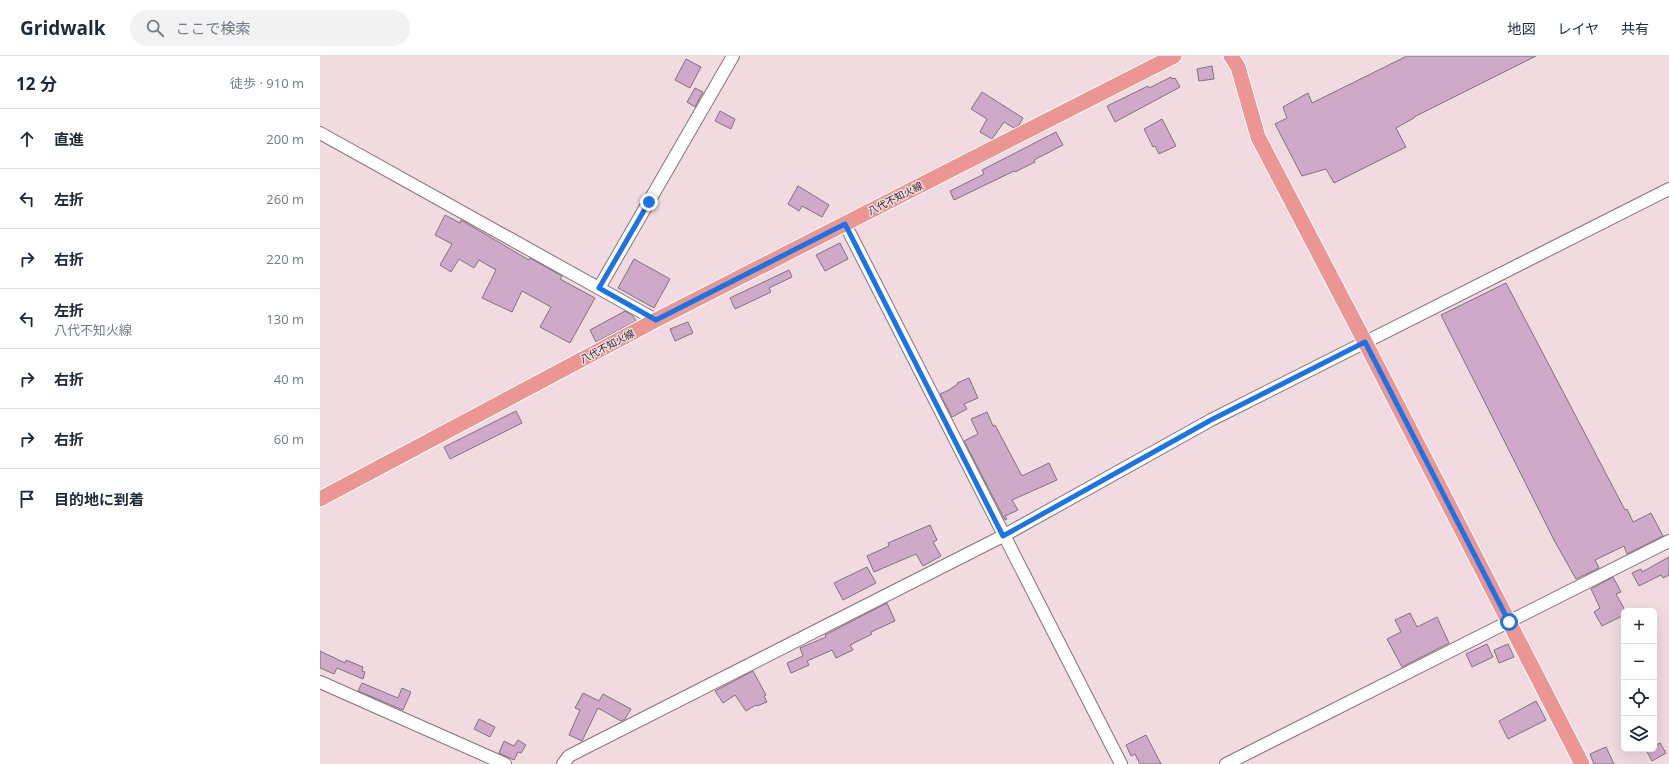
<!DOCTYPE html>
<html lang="ja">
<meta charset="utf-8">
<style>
:root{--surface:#fff;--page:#f2f2f3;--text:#1f2937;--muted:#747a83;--line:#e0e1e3}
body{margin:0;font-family:"Open Sans","Noto Sans JP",sans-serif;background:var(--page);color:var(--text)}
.controls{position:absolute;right:12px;bottom:12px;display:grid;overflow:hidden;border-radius:6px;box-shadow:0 4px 16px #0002}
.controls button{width:36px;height:36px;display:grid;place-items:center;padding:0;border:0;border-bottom:1px solid var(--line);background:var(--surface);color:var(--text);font:20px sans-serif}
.stop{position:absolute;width:12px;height:12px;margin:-9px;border:3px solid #1a73e8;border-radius:50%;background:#fff}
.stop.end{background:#1a73e8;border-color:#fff;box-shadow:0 1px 4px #0008}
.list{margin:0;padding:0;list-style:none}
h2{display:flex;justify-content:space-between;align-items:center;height:52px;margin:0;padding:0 16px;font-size:17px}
h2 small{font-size:13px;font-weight:400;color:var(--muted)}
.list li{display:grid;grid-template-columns:26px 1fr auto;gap:12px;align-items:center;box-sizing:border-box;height:60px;padding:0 16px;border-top:1px solid var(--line)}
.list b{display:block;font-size:15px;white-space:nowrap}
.list p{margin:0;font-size:13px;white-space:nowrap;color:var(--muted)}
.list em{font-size:13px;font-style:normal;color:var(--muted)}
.icon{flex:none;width:22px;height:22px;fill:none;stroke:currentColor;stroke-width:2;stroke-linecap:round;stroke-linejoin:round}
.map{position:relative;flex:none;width:1349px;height:708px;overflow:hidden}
header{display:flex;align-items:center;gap:24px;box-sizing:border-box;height:56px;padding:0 20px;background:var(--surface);border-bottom:1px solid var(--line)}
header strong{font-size:19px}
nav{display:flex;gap:22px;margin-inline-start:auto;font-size:14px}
.search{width:280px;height:36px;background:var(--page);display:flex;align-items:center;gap:10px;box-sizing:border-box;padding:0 14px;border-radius:22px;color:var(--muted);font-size:15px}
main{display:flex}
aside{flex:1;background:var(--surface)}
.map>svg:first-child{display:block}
.building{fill:#cfa9c8;stroke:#81727e}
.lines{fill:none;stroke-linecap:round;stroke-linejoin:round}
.minor-casing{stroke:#867378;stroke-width:14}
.major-casing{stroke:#fff;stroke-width:17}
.minor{stroke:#fff;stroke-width:12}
.major{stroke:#eb9692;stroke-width:15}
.route{stroke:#1a73e8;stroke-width:5}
.labels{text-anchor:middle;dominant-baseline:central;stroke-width:3;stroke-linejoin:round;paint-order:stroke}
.street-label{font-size:10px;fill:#2e2628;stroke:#f1dbe1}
</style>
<header>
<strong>Gridwalk</strong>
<div class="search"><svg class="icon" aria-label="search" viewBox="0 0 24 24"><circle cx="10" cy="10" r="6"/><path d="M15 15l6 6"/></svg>ここで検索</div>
<nav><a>地図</a><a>レイヤ</a><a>共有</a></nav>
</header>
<main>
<aside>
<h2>12 分<small>徒歩 · 910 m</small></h2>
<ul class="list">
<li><svg class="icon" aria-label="ahead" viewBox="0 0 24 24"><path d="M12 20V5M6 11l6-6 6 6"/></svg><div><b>直進</b></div><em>200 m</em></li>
<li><svg class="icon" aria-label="left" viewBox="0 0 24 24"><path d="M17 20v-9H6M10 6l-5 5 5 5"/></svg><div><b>左折</b></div><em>260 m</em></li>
<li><svg class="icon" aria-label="right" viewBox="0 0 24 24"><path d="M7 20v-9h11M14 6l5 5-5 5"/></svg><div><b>右折</b></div><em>220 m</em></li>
<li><svg class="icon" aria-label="left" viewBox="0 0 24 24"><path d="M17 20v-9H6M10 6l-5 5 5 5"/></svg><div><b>左折</b><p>八代不知火線</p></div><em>130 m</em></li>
<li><svg class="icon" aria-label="right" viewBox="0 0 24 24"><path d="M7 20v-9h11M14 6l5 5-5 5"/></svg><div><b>右折</b></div><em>40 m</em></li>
<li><svg class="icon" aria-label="right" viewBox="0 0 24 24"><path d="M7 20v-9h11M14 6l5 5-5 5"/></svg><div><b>右折</b></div><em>60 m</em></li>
<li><svg class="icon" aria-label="arrive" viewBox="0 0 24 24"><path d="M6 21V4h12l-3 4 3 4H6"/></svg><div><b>目的地に到着</b></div></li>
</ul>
</aside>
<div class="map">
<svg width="1349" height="708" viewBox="0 0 1349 708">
<rect width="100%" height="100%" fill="#f1dbe1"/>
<g class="building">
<polygon points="1087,0 1216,0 1094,61 1094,62 1076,72 1086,91 1014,127 1006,113 982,120 955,68 967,62 963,51 988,37 992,47"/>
<polygon points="366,3 381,11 370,32 355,24"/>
<polygon points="892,10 894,23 879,25 877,13"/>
<polygon points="851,21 852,23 855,22 860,31 795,66 787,50 828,30 829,32"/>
<polygon points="375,32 383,36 375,51 367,46"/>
<polygon points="662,36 703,62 699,69 694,72 684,66 672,83 660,76 667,63 651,53"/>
<polygon points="400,55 415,63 411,73 395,65"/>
<polygon points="842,63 856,90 839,98 835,90 833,91 824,73"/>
<polygon points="736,76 743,89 714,104 715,106 695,116 694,115 634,144 630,135 664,118 662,114"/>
<polygon points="478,130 509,149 502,161 482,150 479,155 468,148"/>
<polygon points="125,159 140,167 141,164 209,204 210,202 242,220 240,223 275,242 250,287 220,271 231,251 202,235 192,256 162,242 176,214 159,204 154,212 139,203 131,216 120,209 132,188 115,179"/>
<polygon points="520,187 528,203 505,215 496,199"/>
<polygon points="314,203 350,223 334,252 298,232"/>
<polygon points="469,214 472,221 449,232 451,236 415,253 410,242"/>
<polygon points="1186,227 1305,454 1307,453 1313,466 1331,457 1343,480 1307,498 1304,490 1275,504 1279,512 1256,523 1234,484 1121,259"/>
<polygon points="305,255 313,260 316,265 276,286 270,274"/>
<polygon points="368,266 373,277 355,285 350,273"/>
<polygon points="649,322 658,342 644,348 647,353 632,361 620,338 629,334 638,328 637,327"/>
<polygon points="196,355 202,367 130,403 124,391"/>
<polygon points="667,356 673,370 675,369 702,420 729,407 737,424 692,444 698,454 685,460 687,463 685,464 644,385 658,378 651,363"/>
<polygon points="610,469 617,484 613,486 621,500 603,510 596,498 554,516 547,500 569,490 568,487"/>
<polygon points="1349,501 1349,519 1343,522 1341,519 1319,530 1312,517 1321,513 1322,516"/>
<polygon points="547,511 556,527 523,544 514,527"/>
<polygon points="1293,521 1301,536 1296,538 1304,552 1304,559 1282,570 1274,556 1280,552 1271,533"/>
<polygon points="567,547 575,565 551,576 552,578 530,589 533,594 516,602 512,594 487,605 489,609 471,617 467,607 483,600 480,592 506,581 505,579"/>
<polygon points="1090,557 1097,571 1117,561 1129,587 1082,611 1067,583 1081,576 1075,564"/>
<polygon points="1167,588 1173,601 1152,611 1146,598"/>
<polygon points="1188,588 1194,601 1179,607 1174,594"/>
<polygon points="0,595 25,607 26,604 43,611 42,615 45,616 43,623 17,612 14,618 0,612"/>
<polygon points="433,615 446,639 444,640 447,646 437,650 436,649 426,655 415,639 403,647 395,635"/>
<polygon points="42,627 78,642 82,632 91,636 83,654 38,635"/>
<polygon points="263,637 279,645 283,638 311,653 305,663 301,665 278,652 262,685 249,679 260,654 255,652"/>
<polygon points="1216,645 1226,664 1188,683 1179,665"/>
<polygon points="159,663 175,671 170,681 154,673"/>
<polygon points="826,679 841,708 820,708 815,698 811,700 806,689"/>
<polygon points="198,684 206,689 201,697 198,696 194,704 179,697 184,685 194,690"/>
<polygon points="1340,687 1346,697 1332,705 1326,694 1334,693 1334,690"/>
<polygon points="1286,691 1294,708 1274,708 1270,698"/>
</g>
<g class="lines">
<g class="minor-casing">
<g id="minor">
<polyline points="0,77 336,264"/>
<polyline points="525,168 801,708"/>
<polyline points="279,232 413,0"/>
<polyline points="0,626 185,708"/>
<polyline points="243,708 249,700 683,480 891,364 1349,133"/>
<polyline points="906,708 1349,485"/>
</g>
</g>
<g class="major-casing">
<g id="major">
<polyline points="911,0 918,11 938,81 1045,286 1262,708"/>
<polyline points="0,443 336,264 854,0"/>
</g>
</g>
<use href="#minor" class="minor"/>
<use href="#major" class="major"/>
</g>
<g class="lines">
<polyline class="route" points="329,146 279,232 336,264 525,168 683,480 891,364 1045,286 1189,566"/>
</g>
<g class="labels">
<g class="street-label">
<text transform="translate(575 142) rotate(-27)">八代不知火線</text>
<text transform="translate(287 290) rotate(-28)">八代不知火線</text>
</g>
</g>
</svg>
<div class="controls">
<button>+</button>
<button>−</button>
<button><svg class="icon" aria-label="locate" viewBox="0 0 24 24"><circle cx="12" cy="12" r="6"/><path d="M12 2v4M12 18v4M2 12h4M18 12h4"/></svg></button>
<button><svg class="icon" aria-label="layers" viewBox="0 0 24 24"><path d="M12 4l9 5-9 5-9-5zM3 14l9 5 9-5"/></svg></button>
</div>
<div class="stop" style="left:1189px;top:566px"></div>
<div class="stop end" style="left:329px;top:146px"></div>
</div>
</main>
